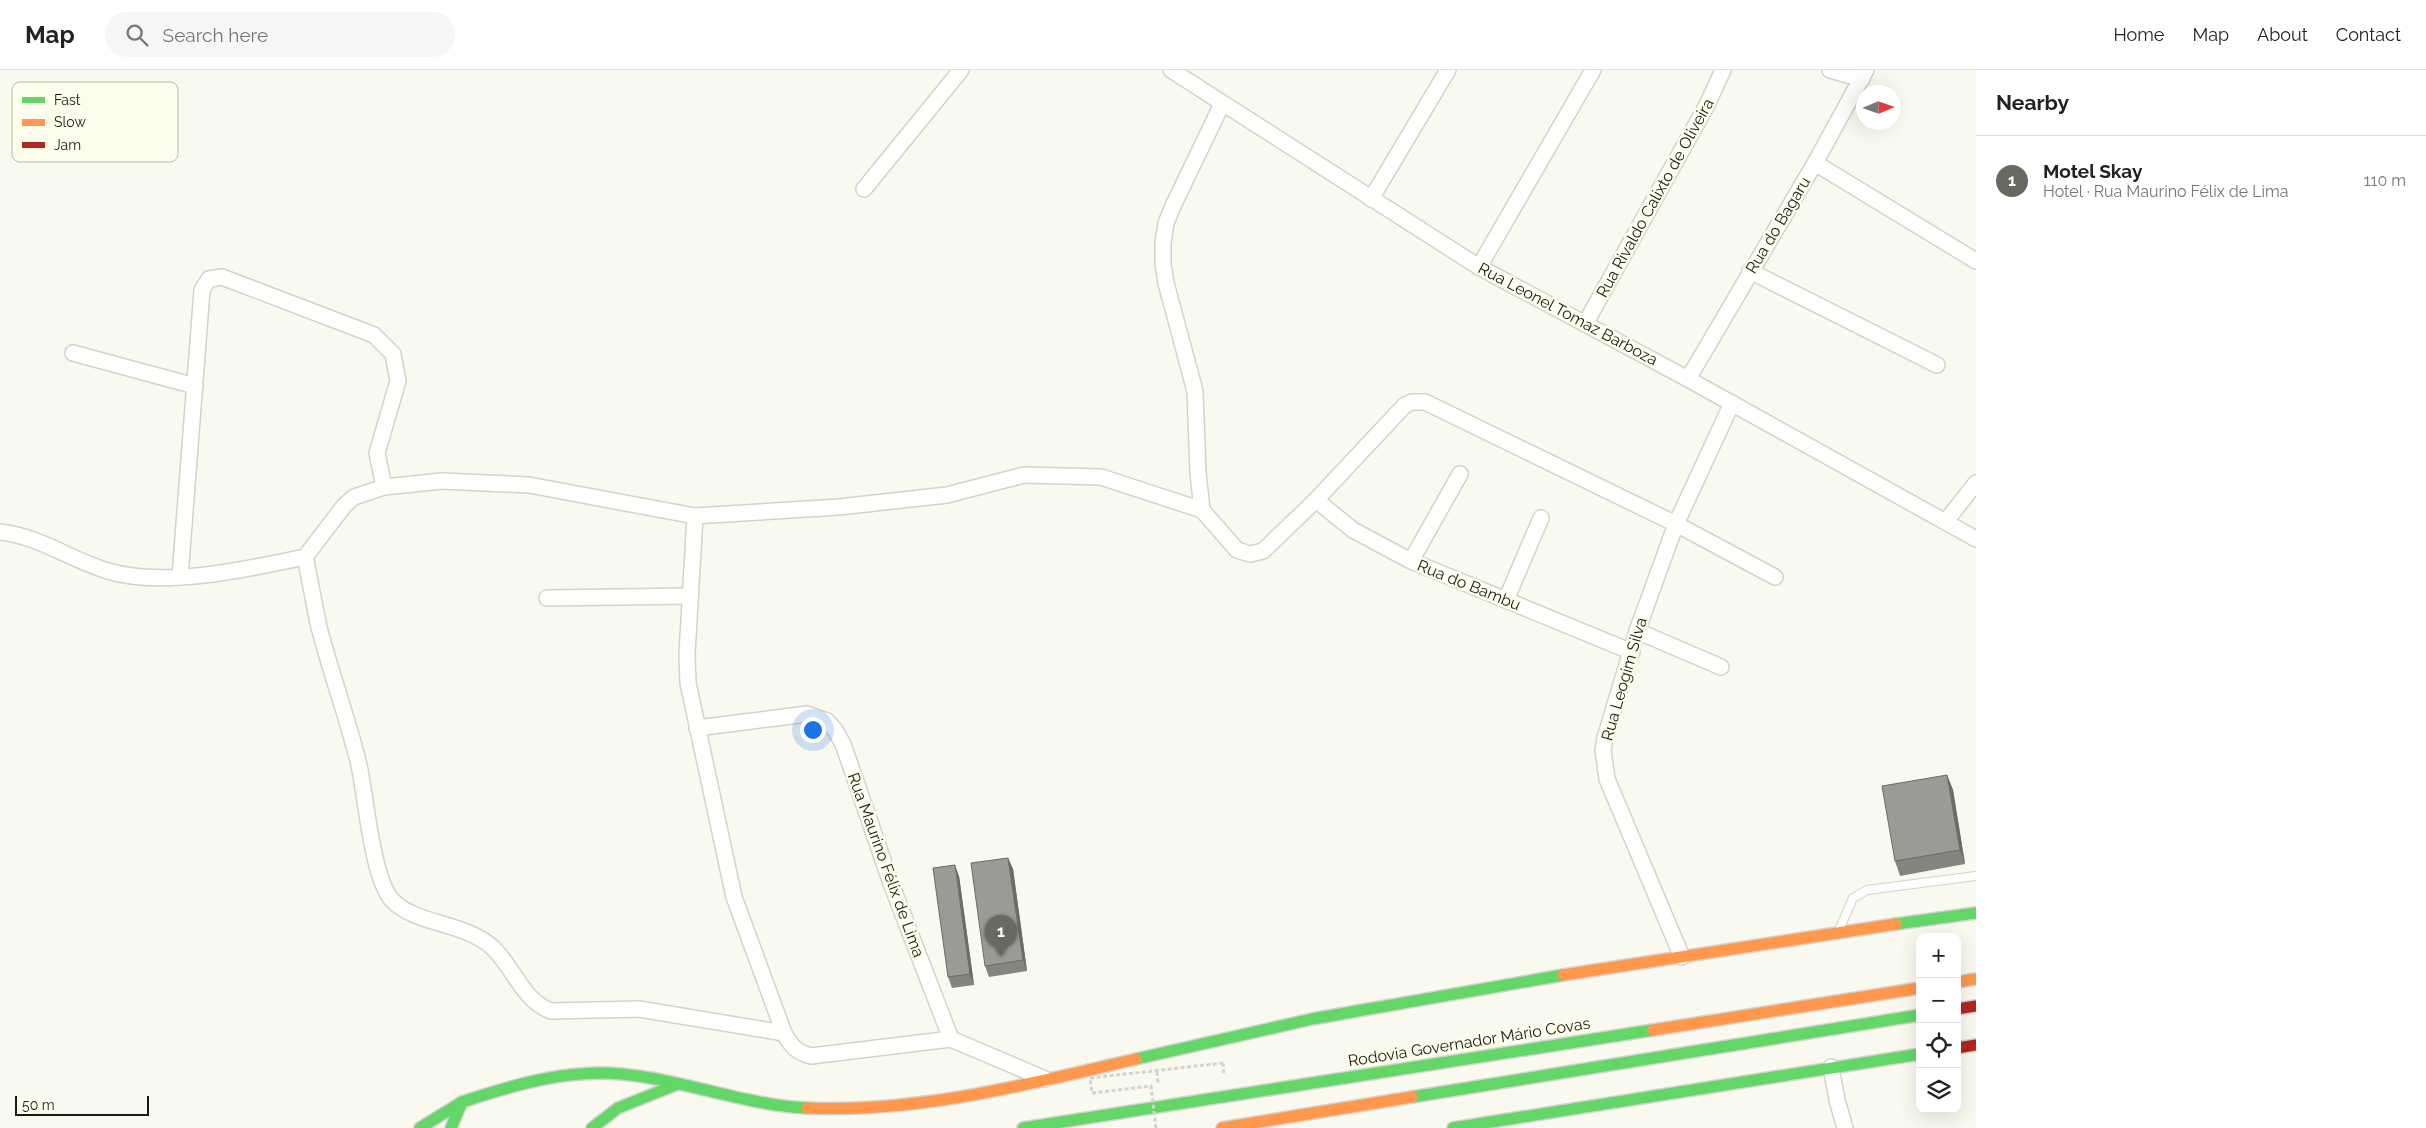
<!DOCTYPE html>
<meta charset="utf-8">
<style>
:root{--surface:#fff;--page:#f6f6f6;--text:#222;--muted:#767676;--line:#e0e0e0;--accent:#696961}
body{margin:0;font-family:Raleway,sans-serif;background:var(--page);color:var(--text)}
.controls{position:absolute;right:15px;bottom:15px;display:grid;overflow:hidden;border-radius:10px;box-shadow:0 5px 20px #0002}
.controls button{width:45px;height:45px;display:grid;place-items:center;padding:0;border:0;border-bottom:1px solid var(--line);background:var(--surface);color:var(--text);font:25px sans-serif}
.compass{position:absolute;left:1856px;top:15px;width:45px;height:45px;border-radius:50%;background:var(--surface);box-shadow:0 5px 20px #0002;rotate:88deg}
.scale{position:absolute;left:15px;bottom:12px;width:134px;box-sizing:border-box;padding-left:5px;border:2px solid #1b1b15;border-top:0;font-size:14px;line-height:18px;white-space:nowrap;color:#1b1b15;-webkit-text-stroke:4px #fdfdeb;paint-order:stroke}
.you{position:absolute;left:812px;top:659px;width:18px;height:18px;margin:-12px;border:4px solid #fff;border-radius:50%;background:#1a73e8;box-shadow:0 0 0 8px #1a73e833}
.badge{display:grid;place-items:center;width:32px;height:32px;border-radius:50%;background:var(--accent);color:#fff;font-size:16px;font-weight:700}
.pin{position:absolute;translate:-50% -41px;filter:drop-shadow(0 1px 2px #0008)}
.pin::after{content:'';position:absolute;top:26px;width:18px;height:15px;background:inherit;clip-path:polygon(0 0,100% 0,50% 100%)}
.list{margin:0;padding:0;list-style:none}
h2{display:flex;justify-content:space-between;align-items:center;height:65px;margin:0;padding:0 20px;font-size:21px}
h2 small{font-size:16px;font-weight:400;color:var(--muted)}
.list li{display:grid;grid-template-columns:32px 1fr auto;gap:15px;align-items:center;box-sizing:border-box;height:90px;padding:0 20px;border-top:1px solid var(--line)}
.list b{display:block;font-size:19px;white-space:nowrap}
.list p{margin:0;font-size:16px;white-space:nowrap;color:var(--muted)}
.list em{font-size:16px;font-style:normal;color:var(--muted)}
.icon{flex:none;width:28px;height:28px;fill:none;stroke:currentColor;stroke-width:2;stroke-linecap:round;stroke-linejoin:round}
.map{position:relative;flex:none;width:1976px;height:1058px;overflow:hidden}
header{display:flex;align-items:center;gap:30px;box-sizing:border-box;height:70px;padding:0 25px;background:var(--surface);border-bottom:1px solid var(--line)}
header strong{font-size:24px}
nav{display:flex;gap:28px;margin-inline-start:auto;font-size:18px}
.search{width:350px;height:45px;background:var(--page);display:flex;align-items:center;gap:12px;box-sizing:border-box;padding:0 18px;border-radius:28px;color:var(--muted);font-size:19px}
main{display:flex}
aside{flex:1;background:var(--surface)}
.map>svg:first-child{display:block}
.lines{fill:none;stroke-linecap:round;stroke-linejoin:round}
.lane-casing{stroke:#d3d3cc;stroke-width:10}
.street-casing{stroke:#d3d3cc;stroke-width:18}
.fast-casing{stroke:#d3d3cc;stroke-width:14}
.slow-casing{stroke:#d3d3cc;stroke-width:14}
.jam-casing{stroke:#d3d3cc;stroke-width:14}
.path{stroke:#d3d3d0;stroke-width:3;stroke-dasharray:4 2.5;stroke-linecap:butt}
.lane{stroke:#fefefd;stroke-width:8}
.street{stroke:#fefefd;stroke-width:15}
.fast{stroke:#63d668;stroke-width:11}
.slow{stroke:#ff974d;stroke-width:11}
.jam{stroke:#b3261e;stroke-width:11}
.path-bridge{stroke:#d3d3d0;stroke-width:3;stroke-dasharray:4 2.5;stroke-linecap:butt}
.wall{fill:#84857f}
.shaded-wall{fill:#6b6c68}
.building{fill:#999b94;stroke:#6b6c68}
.labels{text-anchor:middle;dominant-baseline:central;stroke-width:5;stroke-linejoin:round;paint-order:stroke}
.street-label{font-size:16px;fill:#1b1b15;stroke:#fdfdeb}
.key{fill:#fdfdeb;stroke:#b9b9ab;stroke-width:1}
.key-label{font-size:14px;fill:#1b1b15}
</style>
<header>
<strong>Map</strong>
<div class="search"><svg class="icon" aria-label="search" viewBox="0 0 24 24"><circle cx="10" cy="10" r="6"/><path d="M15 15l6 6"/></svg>Search here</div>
<nav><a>Home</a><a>Map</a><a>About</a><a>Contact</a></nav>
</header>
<main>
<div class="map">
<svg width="1976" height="1058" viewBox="0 0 1976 1058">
<rect width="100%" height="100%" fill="#f9f9ef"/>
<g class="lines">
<g class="lane-casing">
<polyline id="lane" points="1839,860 1853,828 1867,820 1976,806"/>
</g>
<g class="street-casing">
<g id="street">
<polyline points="1171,0 1479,197 1688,309 1976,469"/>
<polyline points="1830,0 1862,9"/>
<polyline points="1222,34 1173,136 1166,153 1163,173 1163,194 1166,213 1195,321 1198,403 1202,440 1237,480 1250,484 1263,481 1316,430 1405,335 1412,332 1425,332 1676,454 1775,507"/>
<polyline points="1815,93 1976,191"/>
<polyline points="864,119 961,0"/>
<polyline points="1371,129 1448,0"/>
<polyline points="1479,197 1593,0"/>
<polyline points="1750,201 1937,295"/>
<polyline points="1585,254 1707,35 1723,0"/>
<polyline points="73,283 195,316"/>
<polyline points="1688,309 1815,93 1866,0"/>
<polyline points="1316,430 1353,460 1411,491 1632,582"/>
<path d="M695 446 687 584 688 613 734 827 784 963C791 976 796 982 811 986L951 969"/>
<polyline points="1946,451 1976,413"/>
<path d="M0 462C39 466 71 490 108 501 164 518 248 499 305 487L344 436 354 427 384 417 442 411 529 415 695 446 839 437 947 425 1024 405 1101 407 1202 440"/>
<path d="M305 487C310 510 314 534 319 557 331 604 348 649 359 695 366 727 372 808 392 830 415 855 466 852 493 878 514 898 523 931 551 941L639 939 784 963"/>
<polyline points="1411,491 1460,404"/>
<polyline points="180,507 202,220 209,209 222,207 374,265 393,284 398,311 377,383 384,417"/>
<polyline points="547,528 689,526"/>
<polyline points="1506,530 1541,448"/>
<polyline points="1637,561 1721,597"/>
<polyline points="697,658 807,644 827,651 835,660 843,674 892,816 951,969 1045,1009"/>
<polyline points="1682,887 1607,709 1603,680 1605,668 1637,561 1676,454 1732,333"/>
<polyline points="1831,997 1837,1030 1845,1058"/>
</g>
</g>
<g class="fast-casing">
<g id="fast">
<polyline points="1896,854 1976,843"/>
<polyline points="1136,989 1312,949 1563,905"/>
<polyline points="1412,1027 1920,945"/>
<polyline points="420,1058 462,1032"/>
<path d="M451 1058 462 1032C513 1015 567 999 621 1004 685 1010 744 1035 807 1038"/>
<polyline points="592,1058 618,1038 678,1014"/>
<polyline points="1023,1058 1653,960"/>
<polyline points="1453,1058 1920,984"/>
</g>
</g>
<g class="slow-casing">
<g id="slow">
<polyline points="1563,905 1896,854"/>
<polyline points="1957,912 1976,909"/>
<polyline points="1653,960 1920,918"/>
<path d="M807 1038C919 1043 1029 1014 1136 989"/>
<polyline points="1222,1058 1412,1027"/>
</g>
</g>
<g class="jam-casing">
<g id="jam">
<polyline points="1957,939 1976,936"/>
<polyline points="1957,978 1976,975"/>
</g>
</g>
<g class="path">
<polyline points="1223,993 1224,1006"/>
<polyline points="1157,1002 1158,1013 1160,1013"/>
</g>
<use href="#lane" class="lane"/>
<use href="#street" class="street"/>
<use href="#fast" class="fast"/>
<use href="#slow" class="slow"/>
<use href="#jam" class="jam"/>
<polyline class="path-bridge" points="1156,1058 1151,1016 1092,1023 1090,1008 1223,993"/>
</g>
<g class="wall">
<polygon points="1947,705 1953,720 1965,794 1900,806 1895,791"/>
<polygon points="1008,788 1013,799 1027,901 989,907 985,896"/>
<polygon points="959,806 974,915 952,918 948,907"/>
</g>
<g class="shaded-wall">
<polygon points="1947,705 1953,720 1965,794 1960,780"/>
<polygon points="1008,788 1013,799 1027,901 1023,890"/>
<polygon points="955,795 959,806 974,915 970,904"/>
</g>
<g class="building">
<polygon points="1947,705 1960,780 1895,791 1882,716"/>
<polygon points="1008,788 1023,890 985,896 971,793"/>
<polygon points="955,795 970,904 948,907 933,798"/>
</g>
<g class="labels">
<g class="street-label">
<text transform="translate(1655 128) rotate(-61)">Rua Rivaldo Calixto de Oliveira</text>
<text transform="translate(1778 155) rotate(-59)">Rua do Bagaru</text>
<text transform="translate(1568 244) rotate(28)">Rua Leonel Tomaz Barboza</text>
<text transform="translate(1469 515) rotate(22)">Rua do Bambu</text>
<text transform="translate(1624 609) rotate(-74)">Rua Leogim Silva</text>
<text transform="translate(886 795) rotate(70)">Rua Maurino Félix de Lima</text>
<text transform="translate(1469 972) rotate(-9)">Rodovia Governador Mário Covas</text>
</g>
</g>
<rect x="12" y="12" width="166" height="80" rx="8" class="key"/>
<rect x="22" y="27" width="23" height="6" fill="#63d668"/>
<rect x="22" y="49" width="23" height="7" fill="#ff974d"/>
<rect x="22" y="72" width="23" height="6" fill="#b3261e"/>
<g class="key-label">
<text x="54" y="35">Fast</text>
<text x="54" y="57">Slow</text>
<text x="54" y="80">Jam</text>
</g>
</svg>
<div class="controls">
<button>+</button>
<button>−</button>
<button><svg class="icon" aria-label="locate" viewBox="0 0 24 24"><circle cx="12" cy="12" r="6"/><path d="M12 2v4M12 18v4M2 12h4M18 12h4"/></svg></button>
<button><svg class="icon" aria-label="layers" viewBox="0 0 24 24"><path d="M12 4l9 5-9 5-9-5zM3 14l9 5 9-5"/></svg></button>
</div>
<svg class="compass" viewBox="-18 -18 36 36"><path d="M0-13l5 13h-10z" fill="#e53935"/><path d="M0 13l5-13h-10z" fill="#767676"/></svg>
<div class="scale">50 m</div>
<div class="you"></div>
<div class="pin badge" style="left:1001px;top:886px">1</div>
</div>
<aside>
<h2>Nearby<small></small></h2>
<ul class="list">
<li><span class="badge">1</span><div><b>Motel Skay</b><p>Hotel · Rua Maurino Félix de Lima</p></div><em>110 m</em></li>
</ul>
</aside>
</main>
